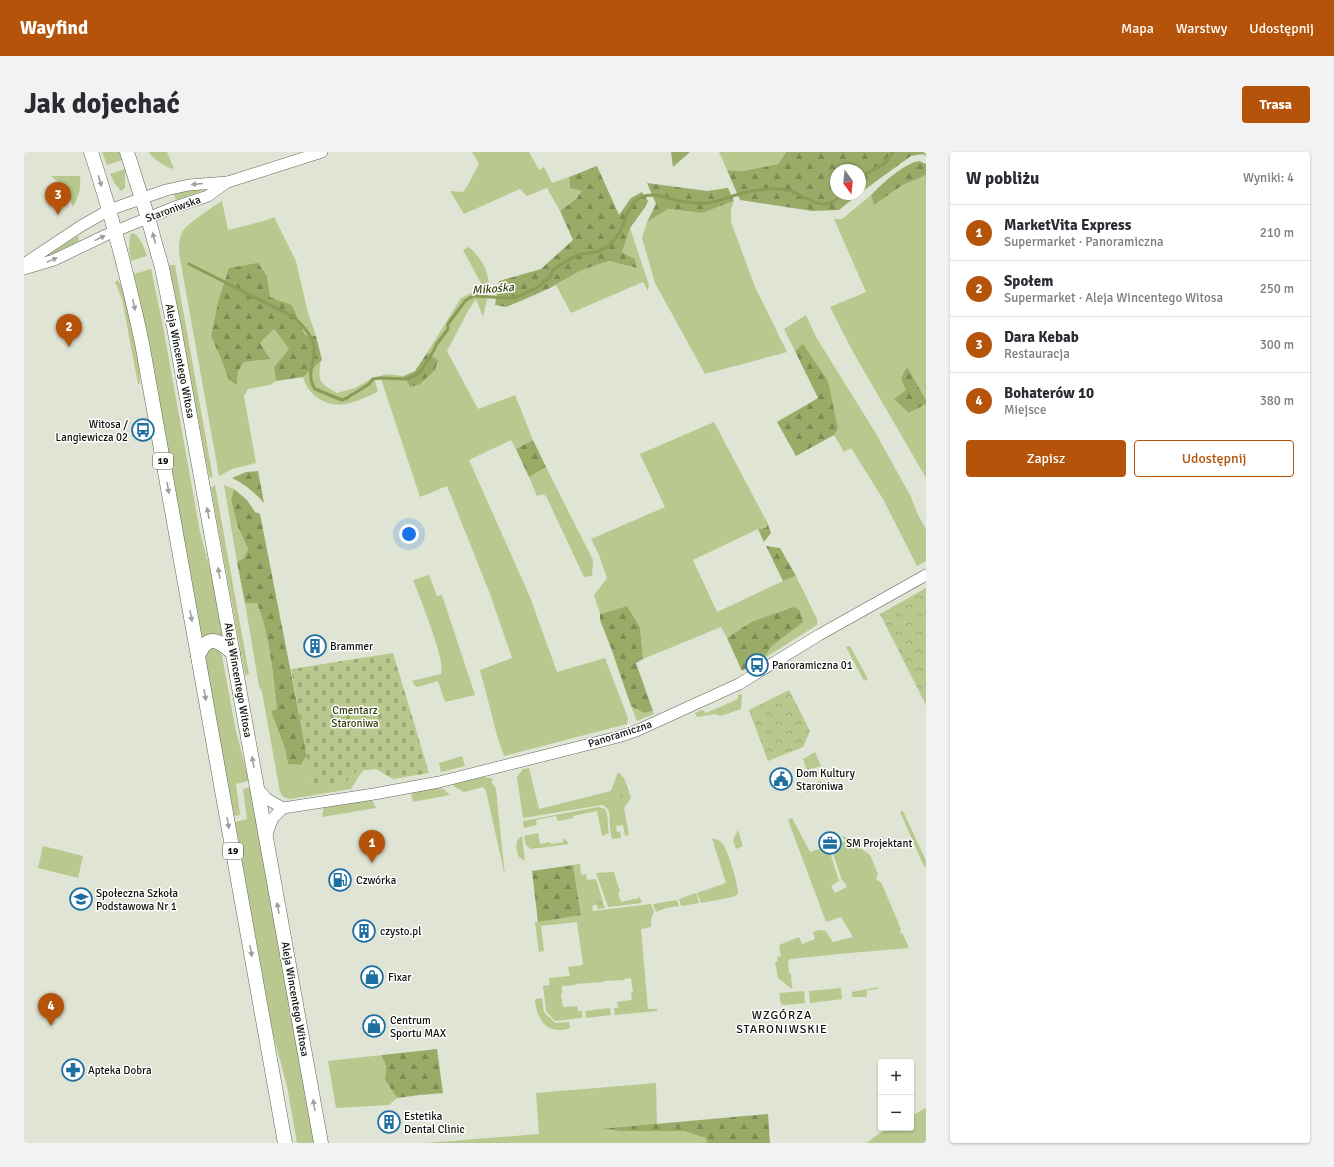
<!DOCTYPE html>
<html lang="pl">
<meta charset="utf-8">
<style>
:root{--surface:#fff;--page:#f2f2f3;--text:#2b2b33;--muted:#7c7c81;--line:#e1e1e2;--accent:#b45309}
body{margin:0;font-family:Signika,sans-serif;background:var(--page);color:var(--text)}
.controls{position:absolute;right:12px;bottom:12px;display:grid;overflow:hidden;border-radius:4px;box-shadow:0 1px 3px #0004}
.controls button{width:36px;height:36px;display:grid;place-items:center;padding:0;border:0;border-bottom:1px solid var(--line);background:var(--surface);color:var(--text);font:20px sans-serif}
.compass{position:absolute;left:806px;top:12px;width:36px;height:36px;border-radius:50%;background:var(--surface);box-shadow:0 1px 3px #0004;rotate:165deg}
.you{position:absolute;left:385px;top:382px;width:14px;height:14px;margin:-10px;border:3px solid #fff;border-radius:50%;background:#1a73e8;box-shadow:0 0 0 6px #1a73e833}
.badge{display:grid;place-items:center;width:26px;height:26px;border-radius:50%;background:var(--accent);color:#fff;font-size:13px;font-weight:700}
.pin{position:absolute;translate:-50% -33px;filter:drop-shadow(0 1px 2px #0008)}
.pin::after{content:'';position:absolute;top:21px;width:14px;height:12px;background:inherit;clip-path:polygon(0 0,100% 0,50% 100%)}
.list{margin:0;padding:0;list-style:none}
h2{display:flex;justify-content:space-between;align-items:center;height:52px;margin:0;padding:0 16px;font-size:17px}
h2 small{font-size:13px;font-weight:400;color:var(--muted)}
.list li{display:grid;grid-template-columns:26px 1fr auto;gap:12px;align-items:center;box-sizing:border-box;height:56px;padding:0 16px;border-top:1px solid var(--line)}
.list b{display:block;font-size:15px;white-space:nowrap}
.list p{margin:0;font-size:13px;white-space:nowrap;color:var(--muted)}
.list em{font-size:13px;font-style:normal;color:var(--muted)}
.actions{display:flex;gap:8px;padding:12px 16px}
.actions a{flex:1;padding:9px 0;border:1px solid var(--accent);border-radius:4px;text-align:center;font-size:14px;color:var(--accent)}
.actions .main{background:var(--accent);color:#fff}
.map{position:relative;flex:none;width:902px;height:991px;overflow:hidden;border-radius:4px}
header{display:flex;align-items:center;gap:24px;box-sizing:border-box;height:56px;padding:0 20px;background:var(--accent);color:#fff}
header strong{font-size:19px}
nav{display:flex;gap:22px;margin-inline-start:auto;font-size:14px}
.intro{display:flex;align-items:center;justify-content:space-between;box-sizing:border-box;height:96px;padding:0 24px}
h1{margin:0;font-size:28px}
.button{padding:10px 18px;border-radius:4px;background:var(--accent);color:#fff;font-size:14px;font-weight:700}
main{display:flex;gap:24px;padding:0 24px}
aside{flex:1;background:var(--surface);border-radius:4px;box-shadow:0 1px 3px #0004}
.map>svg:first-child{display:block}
.green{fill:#b9c88e}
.forest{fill:url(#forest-firs)}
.cemetery{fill:url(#cemetery-stones)}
.park{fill:url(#park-crowns)}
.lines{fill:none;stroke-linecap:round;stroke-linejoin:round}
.stream{stroke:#8b9c59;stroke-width:3}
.minor-casing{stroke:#616558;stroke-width:12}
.major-casing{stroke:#616558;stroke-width:15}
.minor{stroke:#fff;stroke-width:11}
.major{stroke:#fff;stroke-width:14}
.oneway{fill:#9fa09e}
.labels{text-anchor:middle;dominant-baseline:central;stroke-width:3;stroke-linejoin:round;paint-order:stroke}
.shield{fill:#fff;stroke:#585855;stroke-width:1}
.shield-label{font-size:10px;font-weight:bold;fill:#10110c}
.street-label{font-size:11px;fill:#10110c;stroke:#fff}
.poi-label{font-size:11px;fill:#10110c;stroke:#fff;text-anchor:start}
.park-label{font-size:11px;fill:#36410e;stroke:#fff}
.water-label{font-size:12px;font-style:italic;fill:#394311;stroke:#fff}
.neighbourhood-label{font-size:12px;letter-spacing:1px;fill:#10110c;stroke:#fff}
</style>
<header>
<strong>Wayfind</strong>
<nav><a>Mapa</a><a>Warstwy</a><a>Udostępnij</a></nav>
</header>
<div class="intro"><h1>Jak dojechać</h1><a class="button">Trasa</a></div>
<main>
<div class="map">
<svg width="902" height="991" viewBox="0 0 902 991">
<defs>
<pattern id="forest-firs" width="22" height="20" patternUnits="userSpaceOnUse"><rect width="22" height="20" fill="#9aab68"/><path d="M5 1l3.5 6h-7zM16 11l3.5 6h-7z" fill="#7c8a54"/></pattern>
<pattern id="cemetery-stones" width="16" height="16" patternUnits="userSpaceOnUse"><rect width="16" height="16" fill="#b9c88e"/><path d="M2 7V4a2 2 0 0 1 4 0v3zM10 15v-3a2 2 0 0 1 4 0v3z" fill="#9eab79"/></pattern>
<pattern id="park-crowns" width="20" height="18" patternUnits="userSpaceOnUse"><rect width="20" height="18" fill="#b9c88e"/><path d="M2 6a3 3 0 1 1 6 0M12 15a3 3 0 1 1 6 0" fill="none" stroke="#9eab79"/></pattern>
</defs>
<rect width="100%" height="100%" fill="#dfe4d4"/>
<g class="green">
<polygon points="78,0 95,0 98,8 83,13"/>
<path d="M125 0H143L150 17C141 15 130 8 125 0Z"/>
<polygon points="448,0 505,0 515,18 520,15 528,31 545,25 546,36 559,39 552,47 536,59 523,36 503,44 496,37 440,62 426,39 439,40 445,31 455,12"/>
<polygon points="695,0 762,0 754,12 719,19 703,18"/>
<polygon points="101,17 101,36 97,39 91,32 86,22"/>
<polygon points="902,23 902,248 883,216 882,238 885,261 902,252 902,326 829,200 806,155 842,140 810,67 818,67 847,43 850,52 877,34"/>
<path d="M27 24H56C57 38 55 43 49 55L42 37Z"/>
<polygon points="192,32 192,34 152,48 150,42"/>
<path d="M198 49 204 78 240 69 250 65 272 109 284 161 292 184 281 183 268 153 246 145 243 124 194 150 187 184 197 207 205 228 213 232 214 220 220 210 243 202 236 191 250 177 265 197 250 215 252 229 246 233 224 237 220 244 232 311 208 317 195 324 155 101C155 93 155 85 159 79 164 71 189 55 198 49Z"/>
<polygon points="710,49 707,57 707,70 731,135 763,200 681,222 631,131 618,86 623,70 644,57 678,61"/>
<polygon points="606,76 625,133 624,139 619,130 547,161 532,133 558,118 585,109 613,116 611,107 598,100"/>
<path d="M109 81C117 85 120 96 123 104L107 109 105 97 106 83Z"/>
<polygon points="54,84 55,89 20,106 20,104"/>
<path d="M444 95C456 103 466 121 465 136 464 145 461 155 459 165L452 147 444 159 423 199 454 257 491 243 509 288 492 297 487 288 445 308 506 445 533 520 581 506 604 566 603 572 480 604 474 587 456 518 488 506 466 442 423 334 396 345 356 224 362 222 380 224 386 235 413 208 403 201 437 146 459 135 439 98Z"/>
<polygon points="145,113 151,113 189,326 185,324"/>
<polygon points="127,117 139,174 176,380 191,436 200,485 183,483 177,485 122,177 110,122"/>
<path d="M94 128C103 144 106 161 109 179 113 196 116 213 116 231L114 232 98 147 91 130Z"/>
<polygon points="782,163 792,185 851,280 886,343 894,363 902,377 902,409 893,414 859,347 827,296 820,300 810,283 814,277 779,193 771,199 760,177"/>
<path d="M297 205C295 229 292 229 313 241L331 236 350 225 354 240C344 244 333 250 322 252 302 256 284 243 279 225Z"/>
<polygon points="690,270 744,372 742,376 734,377 669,408 693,460 759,429 772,424 793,467 793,473 739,507 748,494 778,470 727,470 703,486 697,475 619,507 616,475 603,454 576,462 570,443 583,426 575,403 567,387 641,355 616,302"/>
<polygon points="522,315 569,408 568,424 560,425 522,344 519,342 513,344 505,325"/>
<polygon points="191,333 225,522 221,523 187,336"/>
<polygon points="200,333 210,337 207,348 214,375 224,397 220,406 213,410"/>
<path d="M405 423 413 444 418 443 451 543 421 550 414 529 394 535 391 534 388 529 417 522C423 512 395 443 389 428Z"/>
<path d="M221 451H233C246 485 249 521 253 557L247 559 261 597 264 611 277 613 283 603 288 634 323 629 333 619 340 618 335 624 327 637 266 647 259 645 256 640 238 540 235 534Z"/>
<polygon points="826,494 844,527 840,529 822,495"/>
<polygon points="186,495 197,499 212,579 225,629 212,632 216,663 210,664 180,503"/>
<polygon points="718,542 717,557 697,564 691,562 673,565 671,561 678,558 682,561 714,547 714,543"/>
<polygon points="607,554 620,561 629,559 630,562 613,569"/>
<polygon points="791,600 797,614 783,618 779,607"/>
<polygon points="438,604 441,614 417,620 415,611"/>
<path d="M505 616 515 657 587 639 594 620 600 626 607 646 600 656 605 683 601 684 599 673 592 674 593 680 596 679 597 686 588 687C587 683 586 678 586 673 585 664 588 657 578 653L499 666 493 625 499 617Z"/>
<polygon points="458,625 466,626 470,628 467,629 472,637 481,724 462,639 459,635 440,640 431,635 428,631"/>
<polygon points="797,629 800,635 783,641 780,634"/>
<polygon points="227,635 290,991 273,991 263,934 249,882 211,670 223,667 219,637"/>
<polygon points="412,636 419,637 426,643 389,650 387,641"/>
<polygon points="346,648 349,650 352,656 298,665 300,654"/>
<path d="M574 655 581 657C585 664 583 673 585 681L578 684 573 659 549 664V666L534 669 532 664 512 668 513 673 500 676 499 669Z"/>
<polygon points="879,659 902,709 902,715 900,714 876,660"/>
<path d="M768 666 786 700 804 694 815 729 807 734 811 741 823 735 819 728 818 729 807 695 821 689 818 683 846 703 854 722 852 728 857 730 877 777 876 781 879 782 885 796 814 802 767 807 764 809 765 821H767L768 837 754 826 751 810 754 809 753 805 757 804 755 793 775 785 778 792 791 787 789 780C803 775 802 780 809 790L829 785 817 765 802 770 764 668Z"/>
<polygon points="714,678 719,694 712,697 709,688"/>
<polygon points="514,681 516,692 526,690 527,692 539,690 539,686 544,690 545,692 507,697 502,693 500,684"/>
<path d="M498 684 501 709 495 705C492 697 490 688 498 684Z"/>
<path d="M688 686C692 687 697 689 699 692 704 700 714 731 714 740V742L709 745 677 751 673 741 702 731Z"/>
<polygon points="19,694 59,704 54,726 14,716"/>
<polygon points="556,712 557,723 562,722 563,728 572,727 579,750 568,754 569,759 627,752 630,760 627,767 627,775 617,777 624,857 633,857 633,859 591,863 590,856 594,856 593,850 608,848 607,841 609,840 607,826 600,827 600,828 580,829 580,830 551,832 551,833 538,834 538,842 537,843 539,855 553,854 554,859 558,859 558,866 531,869 522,859 519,834 526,833 525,826 546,824 544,815 559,813 553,770 517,774 520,799 515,800 511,770 557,763 549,713"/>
<polygon points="590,720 596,740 594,741 597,750 615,746 615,743 618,751 584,755 572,721"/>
<polygon points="672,741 675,751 657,754 655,747"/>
<polygon points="653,748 655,754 642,756 632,760 629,752"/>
<polygon points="854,835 854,837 843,838 843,843 842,845 828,845 828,840"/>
<polygon points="817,836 818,847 786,851 785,839"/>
<polygon points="780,839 781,851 761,853 757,852 755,841"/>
<path d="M518 846 520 860 531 871 545 870 546 876C542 878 537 878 533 878 517 876 513 862 511 849L512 847Z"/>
<polygon points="586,856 587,863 562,866 561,859"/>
<polygon points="358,903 362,915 361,928 373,946 365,953 312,956 304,909"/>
<polygon points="632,931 633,973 579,978 596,979 659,979 682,986 683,991 403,991 515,982 512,941"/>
<path d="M902 956V991H843C861 976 866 976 887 976V973L890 971 889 968 887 969V964Z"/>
</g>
<g class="forest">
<polygon points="647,0 666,0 649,15"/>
<polygon points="762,0 902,0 902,4 899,2 887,4 836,41 836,18 812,18 812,42 835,42 815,58 788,59 716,48 703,18 719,19 754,12"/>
<path d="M895 9 902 12V23L877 34 850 53 847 43C859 31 879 12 895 9Z"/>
<polygon points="573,14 595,63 607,46 618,40 624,49 622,54 606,76 598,100 611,107 613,116 585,109 558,118 526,136 499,148 482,155 471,153 475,129 517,117 549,88 536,59 552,47 558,39 546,36 545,25"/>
<polygon points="623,31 683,39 704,36 710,49 678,61 644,57 623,70 632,52"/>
<polygon points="234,111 243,124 246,145 268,153 281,183 292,184 298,208 279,225 252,229 250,215 265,197 250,177 236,191 246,207 220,210 214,220 213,233 205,228 197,207 187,184 194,150 205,116"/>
<polygon points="779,192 804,229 814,277 810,283 772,304 753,270 794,246 771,199"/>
<polygon points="403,201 414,208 411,218 396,232 386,235 380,224 391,219"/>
<polygon points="883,215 902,248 902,252 885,261 870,247 882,238 877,226"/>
<polygon points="509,288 522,315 505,325 492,297"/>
<path d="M234 319 240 351C230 340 221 332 208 326L222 320Z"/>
<path d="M210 337 223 348 231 360 236 362 283 603 277 613 264 612 261 597 247 559 253 557C249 521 246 485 233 451H221L213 410 220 406 224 397 214 375 207 348Z"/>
<polygon points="744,372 747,381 740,390 734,377 742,376"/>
<polygon points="742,394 756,396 772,424 759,429"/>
<polygon points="603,454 616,475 619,507 612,511 629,559 620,561 607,554 587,496 576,468 576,462"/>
<polygon points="770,455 776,459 779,470 748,494 739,507 718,519 703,486 727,470"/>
<polygon points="549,713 557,763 514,770 508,719"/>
<polygon points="413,897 419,941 395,943 373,946 361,928 362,915 358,903"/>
<polygon points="744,962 746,991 683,991 682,986 659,979 596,979 576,977"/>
</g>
<polygon class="cemetery" points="369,501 405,621 369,627 352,617 333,619 323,629 288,635 267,517"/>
<g class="park">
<polygon points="902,436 902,553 856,462"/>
<polygon points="765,538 786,579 779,595 744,609 725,558"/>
<polygon points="602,632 606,646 598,649 593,634"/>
<polygon points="571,729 581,756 574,757 565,731"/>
</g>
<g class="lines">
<g class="stream">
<polyline points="836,25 860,12 869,0"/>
<path d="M165 112 270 165C278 173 288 183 290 194 292 210 281 222 291 237L318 248 323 246 327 243 331 241 345 232 349 227 355 226 383 227 390 224 397 219 410 198 412 193 424 177V172L441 149 449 144 485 146 495 144 514 135 527 124 528 119C537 112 546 106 557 102 560 101 562 102 566 101 576 100 585 95 591 87 605 72 600 42 630 43 634 43 640 45 644 46 658 50 669 52 683 51 694 50 705 45 715 42 730 38 748 35 763 38 777 41 794 58 808 50 812 49 815 44 817 42"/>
</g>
<g class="minor-casing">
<g id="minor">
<polyline points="0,112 57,74 85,58 142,38 165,33 204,30 298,0"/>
<polyline points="0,117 30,108 82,83 148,56 184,44 203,30"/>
<polyline points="233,636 243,647 259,656 350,642 415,630 594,585 612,579 715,532 795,483 902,423"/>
<polyline points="242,684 249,666 259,656"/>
</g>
</g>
<g class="major-casing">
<g id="major">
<path d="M67 0C88 63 104 126 118 191L261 991"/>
<polyline points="103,0 124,66 138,116 150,175 297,991"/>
<path d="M174 504C184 481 194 488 209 501"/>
</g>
</g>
<use href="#minor" class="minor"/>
<use href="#major" class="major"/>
</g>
<defs><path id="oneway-solid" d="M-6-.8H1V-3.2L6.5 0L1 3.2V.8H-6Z"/></defs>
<g class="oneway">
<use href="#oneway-solid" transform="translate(76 29) rotate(73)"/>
<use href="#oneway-solid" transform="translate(173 32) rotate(175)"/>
<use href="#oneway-solid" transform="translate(76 86) rotate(-26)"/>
<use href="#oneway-solid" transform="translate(130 86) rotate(-105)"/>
<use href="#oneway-solid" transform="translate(28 108) rotate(-22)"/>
<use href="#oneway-solid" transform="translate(110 153) rotate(78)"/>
<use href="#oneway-solid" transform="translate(144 336) rotate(80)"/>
<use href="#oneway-solid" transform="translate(184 361) rotate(-100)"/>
<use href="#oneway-solid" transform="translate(195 421) rotate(-100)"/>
<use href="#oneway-solid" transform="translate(167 464) rotate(80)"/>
<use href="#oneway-solid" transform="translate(181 543) rotate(80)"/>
<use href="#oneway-solid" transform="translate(229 610) rotate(-100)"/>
<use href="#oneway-solid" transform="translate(204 671) rotate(80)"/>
<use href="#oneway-solid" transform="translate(254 756) rotate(-100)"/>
<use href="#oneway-solid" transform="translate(227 799) rotate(80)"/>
<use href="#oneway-solid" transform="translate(290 953) rotate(-100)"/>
</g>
<defs>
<g id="bus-ring" transform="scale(1.15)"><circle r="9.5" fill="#fff" stroke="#206fa1" stroke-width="1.5"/><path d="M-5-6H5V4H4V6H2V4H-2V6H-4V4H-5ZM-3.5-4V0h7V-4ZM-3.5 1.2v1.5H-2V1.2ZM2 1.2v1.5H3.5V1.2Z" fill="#206fa1"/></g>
<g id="building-ring" transform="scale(1.15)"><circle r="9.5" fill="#fff" stroke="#206fa1" stroke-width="1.5"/><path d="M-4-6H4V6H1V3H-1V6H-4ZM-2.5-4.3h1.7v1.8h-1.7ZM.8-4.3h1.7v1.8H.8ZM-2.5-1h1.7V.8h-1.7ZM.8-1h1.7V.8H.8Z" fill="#206fa1"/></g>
<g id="civic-ring" transform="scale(1.15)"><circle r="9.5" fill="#fff" stroke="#206fa1" stroke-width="1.5"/><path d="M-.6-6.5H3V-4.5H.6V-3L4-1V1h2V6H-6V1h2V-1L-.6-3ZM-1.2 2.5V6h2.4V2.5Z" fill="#206fa1"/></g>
<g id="office-ring" transform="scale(1.15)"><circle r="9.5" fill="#fff" stroke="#206fa1" stroke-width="1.5"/><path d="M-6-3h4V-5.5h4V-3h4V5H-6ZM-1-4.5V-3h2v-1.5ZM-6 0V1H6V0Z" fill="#206fa1"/></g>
<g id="fuel-ring" transform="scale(1.15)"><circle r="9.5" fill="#fff" stroke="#206fa1" stroke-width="1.5"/><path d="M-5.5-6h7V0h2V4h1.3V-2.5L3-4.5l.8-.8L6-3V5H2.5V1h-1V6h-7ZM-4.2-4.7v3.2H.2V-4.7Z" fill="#206fa1"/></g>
<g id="school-ring" transform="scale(1.15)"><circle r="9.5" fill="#fff" stroke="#206fa1" stroke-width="1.5"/><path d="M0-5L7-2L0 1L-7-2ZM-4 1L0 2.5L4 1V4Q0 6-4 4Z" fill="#206fa1"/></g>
<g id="shop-ring" transform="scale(1.15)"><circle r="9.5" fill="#fff" stroke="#206fa1" stroke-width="1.5"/><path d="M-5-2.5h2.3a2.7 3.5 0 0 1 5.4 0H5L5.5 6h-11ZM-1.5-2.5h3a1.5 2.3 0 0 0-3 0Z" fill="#206fa1"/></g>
<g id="pharmacy-ring" transform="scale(1.15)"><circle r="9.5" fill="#fff" stroke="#206fa1" stroke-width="1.5"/><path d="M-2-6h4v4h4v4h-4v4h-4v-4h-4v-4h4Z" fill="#206fa1"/></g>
</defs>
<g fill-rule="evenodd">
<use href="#bus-ring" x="119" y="278"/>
<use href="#building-ring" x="291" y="494"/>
<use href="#bus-ring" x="733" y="513"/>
<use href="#civic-ring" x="757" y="627"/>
<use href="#office-ring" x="806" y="691"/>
<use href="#fuel-ring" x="316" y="728"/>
<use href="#school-ring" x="57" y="747"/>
<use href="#building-ring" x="340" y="779"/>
<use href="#shop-ring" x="348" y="825"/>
<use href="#shop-ring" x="350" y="874"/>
<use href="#pharmacy-ring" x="49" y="918"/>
<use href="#building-ring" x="365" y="970"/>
</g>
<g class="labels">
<g class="shield">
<rect x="129" y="301" width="20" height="16" rx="3"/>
<rect x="199" y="691" width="20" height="16" rx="3"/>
</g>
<g class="shield-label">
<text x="139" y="309">19</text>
<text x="209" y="699">19</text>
</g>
<g class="street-label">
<text transform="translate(149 57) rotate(-20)">Staroniwska</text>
<text transform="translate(156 209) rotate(79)">Aleja Wincentego Witosa</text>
<text transform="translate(214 528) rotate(80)">Aleja Wincentego Witosa</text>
<text transform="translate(596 582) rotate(-18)">Panoramiczna</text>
<text transform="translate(271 847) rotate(80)">Aleja Wincentego Witosa</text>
</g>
<g class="poi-label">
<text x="104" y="272" text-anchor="end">Witosa /<tspan x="104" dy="13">Langiewicza 02</tspan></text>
<text x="306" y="494">Brammer</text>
<text x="748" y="513">Panoramiczna 01</text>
<text x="772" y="621">Dom Kultury<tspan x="772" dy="13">Staroniwa</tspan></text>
<text x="822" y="691">SM Projektant</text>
<text x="332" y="728">Czwórka</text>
<text x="72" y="741">Społeczna Szkoła<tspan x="72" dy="13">Podstawowa Nr 1</tspan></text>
<text x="356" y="779">czysto.pl</text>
<text x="364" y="825">Fixar</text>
<text x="366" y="868">Centrum<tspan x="366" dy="13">Sportu MAX</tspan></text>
<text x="64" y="918">Apteka Dobra</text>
<text x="380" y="964">Estetika<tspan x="380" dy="13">Dental Clinic</tspan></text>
</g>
<g class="park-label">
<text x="331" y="558">Cmentarz<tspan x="331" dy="13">Staroniwa</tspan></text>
</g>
<g class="water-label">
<text transform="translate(469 137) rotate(-5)">Mikośka</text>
</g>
<g class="neighbourhood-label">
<text x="758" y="863">WZGÓRZA<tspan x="758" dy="14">STARONIWSKIE</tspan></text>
</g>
</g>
</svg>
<div class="controls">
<button>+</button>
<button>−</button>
</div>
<svg class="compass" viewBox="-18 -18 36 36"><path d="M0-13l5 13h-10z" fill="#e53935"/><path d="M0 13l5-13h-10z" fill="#7c7c81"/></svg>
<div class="you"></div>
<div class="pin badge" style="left:348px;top:711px">1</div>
<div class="pin badge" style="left:45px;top:195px">2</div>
<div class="pin badge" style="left:34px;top:63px">3</div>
<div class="pin badge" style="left:27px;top:874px">4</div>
</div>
<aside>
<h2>W pobliżu<small>Wyniki: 4</small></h2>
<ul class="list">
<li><span class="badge">1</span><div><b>MarketVita Express</b><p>Supermarket · Panoramiczna</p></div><em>210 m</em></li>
<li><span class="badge">2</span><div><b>Społem</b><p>Supermarket · Aleja Wincentego Witosa</p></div><em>250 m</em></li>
<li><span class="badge">3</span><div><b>Dara Kebab</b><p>Restauracja</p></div><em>300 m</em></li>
<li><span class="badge">4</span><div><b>Bohaterów 10</b><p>Miejsce</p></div><em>380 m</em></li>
</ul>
<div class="actions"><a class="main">Zapisz</a><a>Udostępnij</a></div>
</aside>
</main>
